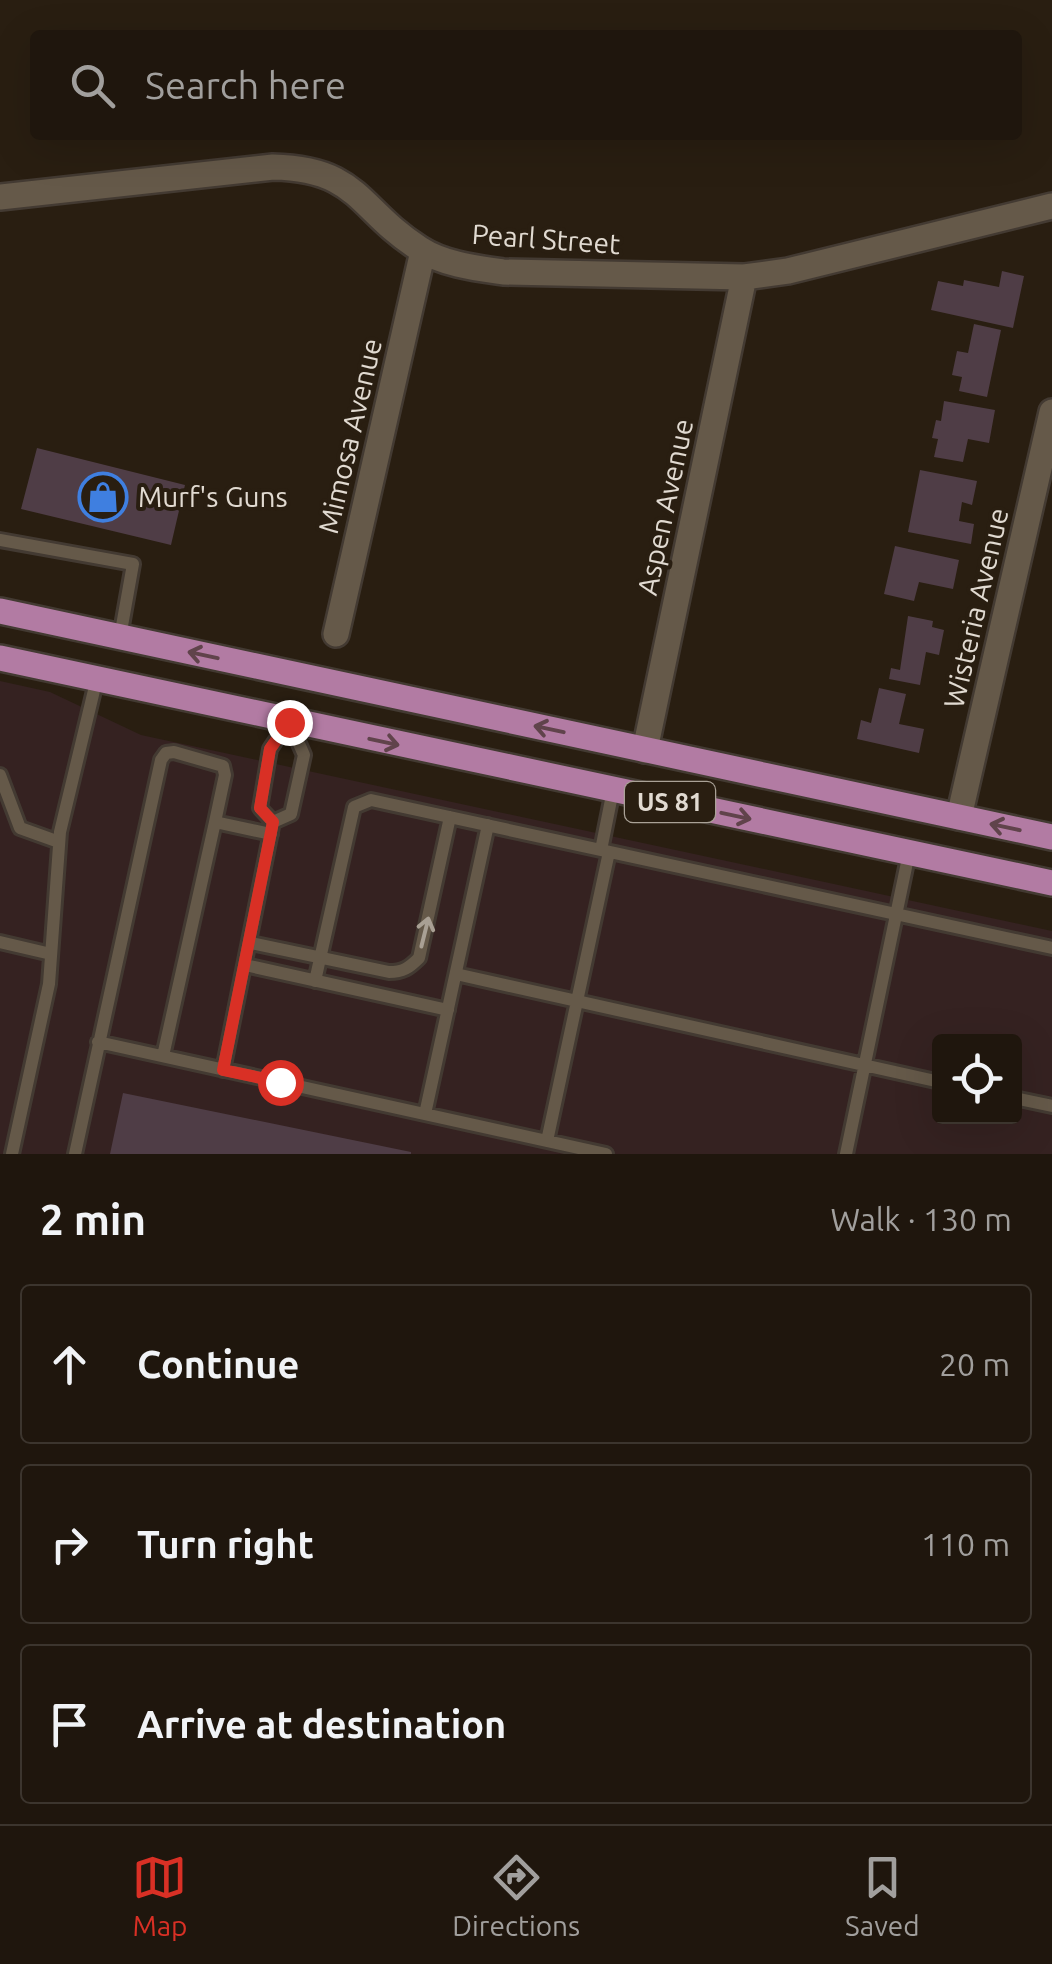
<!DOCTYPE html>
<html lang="en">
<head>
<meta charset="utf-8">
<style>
	body { margin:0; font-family:Ubuntu,sans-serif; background:#271f16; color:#f1f3f6 }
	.controls { position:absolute; right:30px; bottom:30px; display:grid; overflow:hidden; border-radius:10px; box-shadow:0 10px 40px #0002 }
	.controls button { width:90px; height:90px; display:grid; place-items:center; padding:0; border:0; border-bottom:2px solid #3c352e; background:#1f160d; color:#f1f3f6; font:50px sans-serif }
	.stop { position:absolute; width:30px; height:30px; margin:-22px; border:8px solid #d93025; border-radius:50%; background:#fff }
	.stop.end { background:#d93025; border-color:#fff; box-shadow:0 2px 10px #0008 }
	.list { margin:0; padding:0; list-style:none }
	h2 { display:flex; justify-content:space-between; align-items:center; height:130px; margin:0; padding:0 40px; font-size:42px }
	h2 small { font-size:32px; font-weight:400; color:#a19f9d }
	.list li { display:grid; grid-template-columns:65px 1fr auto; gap:30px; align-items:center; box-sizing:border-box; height:160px; margin:0 20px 20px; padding:0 20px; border:2px solid #3c352e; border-radius:10px }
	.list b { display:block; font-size:38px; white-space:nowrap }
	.list em { font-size:32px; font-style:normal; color:#a19f9d }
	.icon { flex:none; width:55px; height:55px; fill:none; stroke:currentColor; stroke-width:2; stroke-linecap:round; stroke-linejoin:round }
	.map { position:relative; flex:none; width:1052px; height:1154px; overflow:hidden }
	.search { position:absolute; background:#1f160d; box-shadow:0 10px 40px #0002; left:30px; right:30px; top:30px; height:110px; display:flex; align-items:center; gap:25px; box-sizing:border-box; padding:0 35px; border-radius:10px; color:#a19f9d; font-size:38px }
	.sheet { height:670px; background:#1f160d }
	nav { display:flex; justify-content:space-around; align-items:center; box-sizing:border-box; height:140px; border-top:2px solid #3c352e; background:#1f160d; font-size:28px; color:#a19f9d }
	nav a { display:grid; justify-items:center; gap:5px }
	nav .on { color:#d93025 }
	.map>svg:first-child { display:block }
	.commercial { fill:#352221; fill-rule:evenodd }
	.building { fill:#4f3d46 }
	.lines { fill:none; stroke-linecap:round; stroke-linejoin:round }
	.lane-casing { stroke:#433a32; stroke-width:18 }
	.street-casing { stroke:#433a32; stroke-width:30 }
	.primary-casing { stroke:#433a32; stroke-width:30 }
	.lane { stroke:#655949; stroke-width:12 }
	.street { stroke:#655949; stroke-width:25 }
	.primary { stroke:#b27ba3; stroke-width:25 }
	.oneway { stroke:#60434b }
	.oneway2 { stroke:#a9a094 }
	.route { stroke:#d93025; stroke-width:12 }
	.labels { text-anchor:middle; stroke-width:8; stroke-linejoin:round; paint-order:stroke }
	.shield { fill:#291e11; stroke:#aaa297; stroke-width:2.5 }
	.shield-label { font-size:25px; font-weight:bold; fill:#e1dad1 }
	.street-label { font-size:28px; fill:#e1dad1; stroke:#291e11 }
	.poi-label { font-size:28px; fill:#e1dad1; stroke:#291e11; text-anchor:start }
</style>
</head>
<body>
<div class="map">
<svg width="1052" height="1154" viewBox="0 0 1052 1154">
	<rect width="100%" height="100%" fill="#291e11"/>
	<path class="commercial" d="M 0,681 L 50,692 L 141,735 L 1052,931 L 1052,1154 L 0,1154 ZM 940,1042 L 1014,1042 L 1014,1116 L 940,1116 Z"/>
	<path class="building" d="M 1002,271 L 1024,276 L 1013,328 L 931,310 L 938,281 L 963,286 L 964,280 L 999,287 Z
		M 974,324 L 1001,330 L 987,397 L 959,391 L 962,377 L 952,375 L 957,351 L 968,353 Z
		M 944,401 L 995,410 L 989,443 L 968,439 L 963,462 L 934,457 L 938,439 L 932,438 L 936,420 L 941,421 Z
		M 37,448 L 185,485 L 171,545 L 21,509 Z
		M 920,470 L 977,481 L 972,505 L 962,502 L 959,521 L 974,524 L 971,544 L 908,532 Z
		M 895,546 L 959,560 L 953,589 L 919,582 L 914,601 L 884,594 Z
		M 908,616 L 933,621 L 932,627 L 944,630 L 939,655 L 926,652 L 920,685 L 889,679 L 891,668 L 900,670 Z
		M 879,688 L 906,694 L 899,724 L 924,729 L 919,753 L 857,739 L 861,720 L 871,723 Z
		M 123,1093 L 411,1152 L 411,1154 L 110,1154 Z"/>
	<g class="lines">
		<g class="lane-casing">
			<path id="lane" d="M 0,540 L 133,564 L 120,637
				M 0,775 L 20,828 L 59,842
				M 273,822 L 291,814 L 304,755 L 289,721
				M 273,822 L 260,808 L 270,749 L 289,721
				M 601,850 L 613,790
				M 0,942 L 51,954
				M 251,943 L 389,972 C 403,972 409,968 419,958 L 450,817
				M 245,965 L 448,1010
				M 456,974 L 940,1082
				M 315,981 L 354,807 L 371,800 L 1052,948
				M 98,1042 L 606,1154
				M 163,1056 L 215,822
				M 223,1070 L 273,822
				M 1014,1098 L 1052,1106
				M 425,1114 L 488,825
				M 547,1141 L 609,852
				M 12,1154 L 49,984 L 60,832 L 97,678
				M 75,1154 L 161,760 L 166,753 L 174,752 L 223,766 L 225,775 L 215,822 L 271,834
				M 846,1154 L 909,853"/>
		</g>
		<g class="street-casing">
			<path id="street" d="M 0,197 L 273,167 C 360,169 357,209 420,249 C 443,264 475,268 503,272 L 744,277 L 788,271 L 1052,206
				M 336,634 L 423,251
				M 645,750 L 744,277
				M 959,817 L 1052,412"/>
		</g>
		<g class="primary-casing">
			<path id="primary" d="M 0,611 L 1052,837
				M 0,658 L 1052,883"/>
		</g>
		<use href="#lane" class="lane"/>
		<use href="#street" class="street"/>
		<use href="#primary" class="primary"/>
	</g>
	<defs><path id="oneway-shaft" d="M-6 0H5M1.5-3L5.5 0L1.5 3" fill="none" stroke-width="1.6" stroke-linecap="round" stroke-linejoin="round" transform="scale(2.5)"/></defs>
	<g class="oneway">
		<use href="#oneway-shaft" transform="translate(203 655) rotate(-168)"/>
		<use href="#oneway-shaft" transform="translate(549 729) rotate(-168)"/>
		<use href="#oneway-shaft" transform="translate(384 742) rotate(12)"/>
		<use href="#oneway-shaft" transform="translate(736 816) rotate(12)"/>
		<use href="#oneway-shaft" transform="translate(1005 827) rotate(-168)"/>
	</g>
	<use class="oneway2" href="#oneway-shaft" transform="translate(425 932) rotate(-76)"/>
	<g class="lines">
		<path class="route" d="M 280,1082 L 223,1070 L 273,822 L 260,808 L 270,749 L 289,722"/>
	</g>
	<defs>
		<g id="shop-ring" transform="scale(2.5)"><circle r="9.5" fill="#291e11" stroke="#3f7fe0" stroke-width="1.5"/><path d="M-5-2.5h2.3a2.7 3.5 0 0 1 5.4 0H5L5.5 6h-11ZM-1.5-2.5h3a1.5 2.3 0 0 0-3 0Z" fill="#3f7fe0"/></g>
	</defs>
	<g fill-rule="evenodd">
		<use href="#shop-ring" x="103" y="497"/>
	</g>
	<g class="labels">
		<rect class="shield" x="625" y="782" width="90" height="40" rx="8"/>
		<g class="shield-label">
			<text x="670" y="811">US 81</text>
		</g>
		<g class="street-label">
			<text transform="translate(546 239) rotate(4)" y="10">Pearl Street</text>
			<text transform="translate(350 436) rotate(-77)" y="10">Mimosa Avenue</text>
			<text transform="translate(665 507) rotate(-78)" y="10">Aspen Avenue</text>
			<text transform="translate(976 608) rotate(-77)" y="10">Wisteria Avenue</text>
		</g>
		<g class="poi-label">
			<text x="138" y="507">Murf's Guns</text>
		</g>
	</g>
</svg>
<div class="controls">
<button><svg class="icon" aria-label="locate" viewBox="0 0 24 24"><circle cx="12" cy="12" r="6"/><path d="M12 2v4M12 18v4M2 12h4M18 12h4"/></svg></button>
</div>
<div class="stop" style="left:280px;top:1082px"></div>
<div class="stop end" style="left:289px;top:722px"></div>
<div class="search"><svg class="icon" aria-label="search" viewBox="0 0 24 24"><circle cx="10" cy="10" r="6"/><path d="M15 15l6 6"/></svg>Search here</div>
</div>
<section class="sheet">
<h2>2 min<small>Walk · 130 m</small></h2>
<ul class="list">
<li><svg class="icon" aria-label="ahead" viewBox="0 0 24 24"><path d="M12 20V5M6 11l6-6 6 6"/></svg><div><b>Continue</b></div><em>20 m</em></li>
<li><svg class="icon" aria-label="right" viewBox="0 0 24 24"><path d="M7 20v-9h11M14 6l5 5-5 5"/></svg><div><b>Turn right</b></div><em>110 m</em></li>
<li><svg class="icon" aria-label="arrive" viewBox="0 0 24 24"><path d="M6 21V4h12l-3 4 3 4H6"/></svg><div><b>Arrive at destination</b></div></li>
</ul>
</section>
<nav>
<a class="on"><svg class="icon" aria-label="map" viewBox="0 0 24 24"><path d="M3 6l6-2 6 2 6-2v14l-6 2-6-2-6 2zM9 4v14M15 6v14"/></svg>Map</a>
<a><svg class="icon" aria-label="directions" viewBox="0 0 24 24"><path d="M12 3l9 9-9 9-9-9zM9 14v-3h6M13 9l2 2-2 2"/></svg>Directions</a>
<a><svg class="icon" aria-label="saved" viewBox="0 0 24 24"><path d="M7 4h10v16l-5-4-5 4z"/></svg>Saved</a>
</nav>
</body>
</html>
